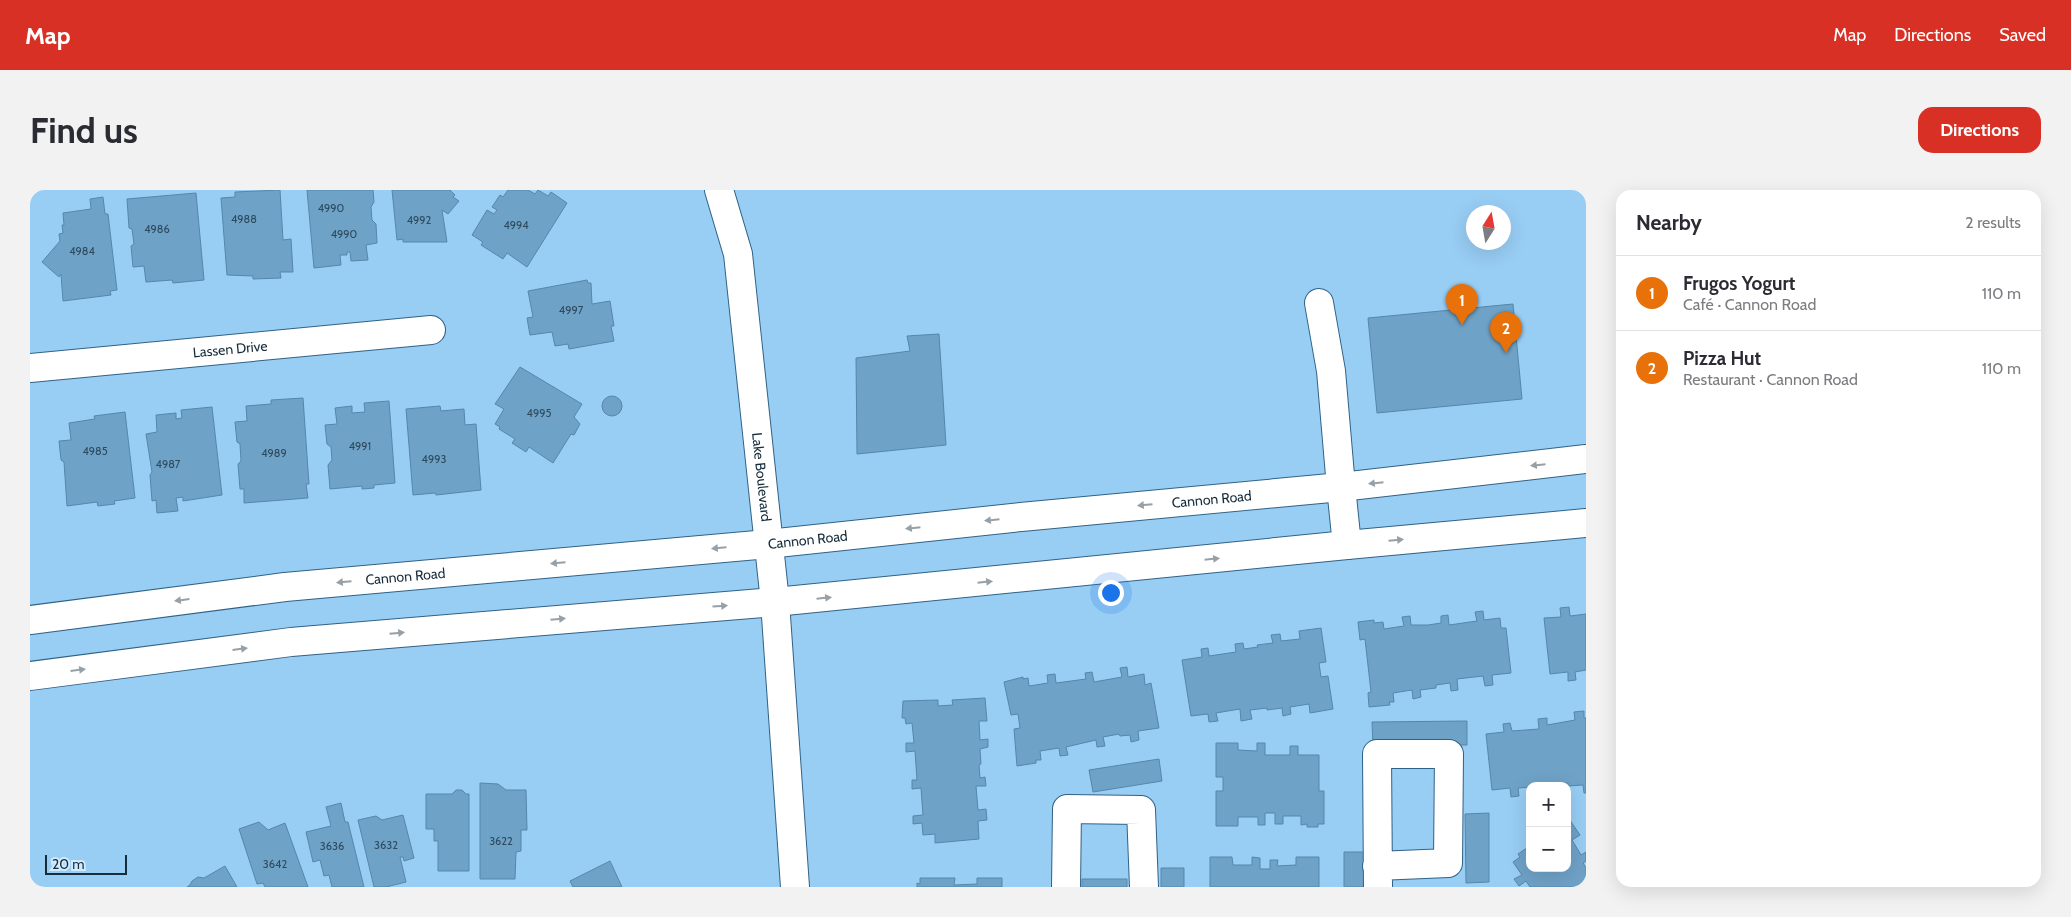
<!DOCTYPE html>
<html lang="en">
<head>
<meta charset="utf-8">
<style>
	body { margin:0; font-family:Cabin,sans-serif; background:#f2f2f3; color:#2b2b33 }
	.controls { position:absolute; right:15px; bottom:15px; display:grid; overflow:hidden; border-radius:10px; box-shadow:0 5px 20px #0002 }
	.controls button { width:45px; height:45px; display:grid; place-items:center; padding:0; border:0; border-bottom:1px solid #e1e1e2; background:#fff; color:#2b2b33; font:25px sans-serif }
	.compass { position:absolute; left:1436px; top:15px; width:45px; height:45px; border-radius:50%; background:#fff; box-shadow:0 5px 20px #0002; rotate:11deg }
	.scale { position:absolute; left:15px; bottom:12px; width:82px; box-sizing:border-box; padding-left:5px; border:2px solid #182d3c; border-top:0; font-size:14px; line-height:18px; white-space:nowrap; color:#182d3c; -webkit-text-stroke:4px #d0eafe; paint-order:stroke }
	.you { position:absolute; left:1080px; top:402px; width:18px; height:18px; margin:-12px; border:4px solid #fff; border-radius:50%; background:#1a73e8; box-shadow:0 0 0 8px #1a73e833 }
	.badge { display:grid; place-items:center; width:32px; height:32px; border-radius:50%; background:#d93025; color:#fff; font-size:16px; font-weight:700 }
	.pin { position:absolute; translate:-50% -41px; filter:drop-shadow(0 1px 2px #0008) }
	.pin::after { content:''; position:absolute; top:26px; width:18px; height:15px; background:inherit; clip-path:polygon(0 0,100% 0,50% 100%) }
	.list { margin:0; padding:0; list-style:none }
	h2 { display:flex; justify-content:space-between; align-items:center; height:65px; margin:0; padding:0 20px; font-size:21px }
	h2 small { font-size:16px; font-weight:400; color:#7c7c81 }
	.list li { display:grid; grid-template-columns:32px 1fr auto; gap:15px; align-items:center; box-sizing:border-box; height:75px; padding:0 20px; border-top:1px solid #e1e1e2 }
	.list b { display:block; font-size:19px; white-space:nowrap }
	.list p { margin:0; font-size:16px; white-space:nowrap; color:#7c7c81 }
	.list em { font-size:16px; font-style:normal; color:#7c7c81 }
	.map { position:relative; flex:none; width:1556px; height:697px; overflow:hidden; border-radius:15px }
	header { display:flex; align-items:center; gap:30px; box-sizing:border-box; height:70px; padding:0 25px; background:#d93025; color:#fff }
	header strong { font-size:24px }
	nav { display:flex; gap:28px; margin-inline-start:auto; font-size:18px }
	.intro { display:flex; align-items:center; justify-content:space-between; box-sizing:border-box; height:120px; padding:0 30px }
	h1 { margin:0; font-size:35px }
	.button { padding:12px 22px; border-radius:15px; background:#d93025; color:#fff; font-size:18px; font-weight:700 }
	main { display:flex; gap:30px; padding:0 30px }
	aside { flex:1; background:#fff; border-radius:15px; box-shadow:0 5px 20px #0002 }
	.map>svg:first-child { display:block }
	.building { fill:#6fa2c7; stroke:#5587ab }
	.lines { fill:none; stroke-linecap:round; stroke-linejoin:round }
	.minor-casing { stroke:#306285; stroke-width:30 }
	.major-casing { stroke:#306285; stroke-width:30 }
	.minor { stroke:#fff; stroke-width:28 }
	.major { stroke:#fff; stroke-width:28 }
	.oneway { fill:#97a0a7 }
	.labels { text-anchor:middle; stroke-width:4; stroke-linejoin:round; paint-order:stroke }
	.number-label { font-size:11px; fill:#2e4a5f }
	.street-label { font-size:14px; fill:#182d3c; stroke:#d0eafe }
</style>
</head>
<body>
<header>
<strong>Map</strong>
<nav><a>Map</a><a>Directions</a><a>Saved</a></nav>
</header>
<div class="intro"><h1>Find us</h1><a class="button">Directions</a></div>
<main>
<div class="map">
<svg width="1556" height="697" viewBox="0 0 1556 697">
	<rect width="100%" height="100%" fill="#98cdf4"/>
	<path class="building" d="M 250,0 L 253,50 L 261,49 L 263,82 L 250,82 L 251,88 L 223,89 L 223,86 L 197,85 L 191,8 L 205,7 L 205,2 Z
		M 277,0 L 343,0 L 344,12 L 341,17 L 342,30 L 346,34 L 347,53 L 336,55 L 338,70 L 321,71 L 320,62 L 317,62 L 317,65 L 310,65 L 311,75 L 284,78 Z
		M 362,0 L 420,0 L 425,5 L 423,7 L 429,11 L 418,24 L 412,20 L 417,52 L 373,52 L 373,49 L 367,50 Z
		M 478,0 L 498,0 L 505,4 L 508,0 L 518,6 L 521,2 L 537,13 L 497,77 L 477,63 L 473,69 L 451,55 L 453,52 L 442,45 L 457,20 L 464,24 L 467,20 L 462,17 L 470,5 L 473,7 Z
		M 166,3 L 174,90 L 143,93 L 142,90 L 116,92 L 114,76 L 103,77 L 101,56 L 104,54 L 102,39 L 99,38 L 97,9 Z
		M 73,7 L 75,24 L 78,24 L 87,100 L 80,101 L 81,105 L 33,111 L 31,84 L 29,87 L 12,72 L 30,51 L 29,44 L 33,43 L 32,35 L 34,35 L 33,23 L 61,19 L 60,9 Z
		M 557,90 L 558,93 L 561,93 L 562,114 L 580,111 L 584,136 L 581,136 L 584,151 L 539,159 L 538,154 L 525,156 L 522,142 L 500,145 L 497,128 L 503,127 L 498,101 Z
		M 1483,114 L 1492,209 L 1347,223 L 1338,128 Z
		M 909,144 L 916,255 L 827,264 L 826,168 L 880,161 L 877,146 Z
		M 490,177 L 552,214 L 544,227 L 550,234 L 544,245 L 541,244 L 523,273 L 499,257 L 496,262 L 482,253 L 485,249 L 469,239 L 470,237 L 465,234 L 474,219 L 465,214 Z
		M572 216a10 10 0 1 1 20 0a10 10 0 1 1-20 0Z
		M 273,208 L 279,294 L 276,294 L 278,308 L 214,313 L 214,299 L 210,299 L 208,274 L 211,271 L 210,254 L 207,252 L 205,232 L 217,231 L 216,216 L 241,214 L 241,210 Z
		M 359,211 L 365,293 L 344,295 L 344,298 L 332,299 L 332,296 L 300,299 L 298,275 L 302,270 L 301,257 L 297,254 L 295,235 L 307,234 L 305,218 L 322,216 L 322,223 L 335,222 L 334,213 Z
		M 410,216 L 411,221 L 434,219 L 435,235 L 446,234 L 451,300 L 406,305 L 405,303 L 383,305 L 376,219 Z
		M 182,217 L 192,305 L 153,311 L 153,307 L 146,308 L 148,321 L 127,323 L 126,310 L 122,311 L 120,285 L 122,282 L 116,244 L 127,242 L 126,225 L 146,223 L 146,229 L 152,228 L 151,220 Z
		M 95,222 L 105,308 L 84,311 L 85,314 L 68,316 L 67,312 L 37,316 L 34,272 L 31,270 L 29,251 L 41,250 L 39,233 L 65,229 L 64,226 Z
		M 1539,417 L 1540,426 L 1556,424 L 1556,480 L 1545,482 L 1546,490 L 1538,491 L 1538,482 L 1520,484 L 1514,428 L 1531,427 L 1530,418 Z
		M 1453,421 L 1454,430 L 1470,428 L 1471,438 L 1476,438 L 1481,483 L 1462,485 L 1463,495 L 1455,496 L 1453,486 L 1427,489 L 1428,500 L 1421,501 L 1420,493 L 1406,495 L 1406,498 L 1390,500 L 1391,507 L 1383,509 L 1382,500 L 1363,503 L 1364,512 L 1359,512 L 1360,515 L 1339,517 L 1338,503 L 1341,502 L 1335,449 L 1330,450 L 1328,432 L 1344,430 L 1344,433 L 1353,432 L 1354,439 L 1374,436 L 1372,427 L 1380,426 L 1381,435 L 1398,435 L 1411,433 L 1411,426 L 1418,425 L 1419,435 L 1447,431 L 1445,422 Z
		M 1291,438 L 1296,472 L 1289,473 L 1291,487 L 1298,486 L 1303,519 L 1280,523 L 1279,514 L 1260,517 L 1261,524 L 1253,526 L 1252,518 L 1237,520 L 1237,518 L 1220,520 L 1222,529 L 1211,531 L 1210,519 L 1186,523 L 1188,531 L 1179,532 L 1178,524 L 1161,526 L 1152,470 L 1172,467 L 1171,459 L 1178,458 L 1179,466 L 1206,462 L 1205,454 L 1213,453 L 1214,459 L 1228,457 L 1227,455 L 1243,453 L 1241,445 L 1250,444 L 1251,451 L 1270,449 L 1269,441 Z
		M 1097,477 L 1098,487 L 1114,484 L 1115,495 L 1121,493 L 1129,538 L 1108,541 L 1109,550 L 1101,552 L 1100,545 L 1090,546 L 1089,544 L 1073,547 L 1075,556 L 1067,557 L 1066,550 L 1036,557 L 1038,565 L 1030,566 L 1029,558 L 1010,561 L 1011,570 L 1006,570 L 1006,573 L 987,576 L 984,539 L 990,538 L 988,524 L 981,525 L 974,492 L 993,487 L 993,489 L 998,488 L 999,496 L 1018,493 L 1017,485 L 1025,484 L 1026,493 L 1056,489 L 1055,483 L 1062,482 L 1064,492 L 1092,487 L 1090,478 Z
		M 955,508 L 957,531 L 949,531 L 950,550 L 958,549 L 958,557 L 950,559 L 951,574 L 949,575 L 950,588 L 955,587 L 956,596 L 946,596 L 948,620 L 956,619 L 957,630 L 948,631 L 949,649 L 905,653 L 905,644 L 893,645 L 892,633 L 883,634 L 883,626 L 893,625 L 891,598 L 882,599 L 882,590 L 887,590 L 885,561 L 876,562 L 876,553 L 884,553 L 882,533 L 876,534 L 875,528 L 872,528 L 873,511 L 908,510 L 908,516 L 923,515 L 922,510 Z
		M 1554,521 L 1554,528 L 1556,528 L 1556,603 L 1554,603 L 1553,595 L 1538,596 L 1538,593 L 1522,594 L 1522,596 L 1488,598 L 1489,606 L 1481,607 L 1480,598 L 1462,600 L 1456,544 L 1474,542 L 1473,534 L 1480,533 L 1482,541 L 1509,539 L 1508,529 L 1517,528 L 1517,535 L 1545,530 L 1544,522 Z
		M 1437,531 L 1437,555 L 1343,556 L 1342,532 Z
		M 1186,553 L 1208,553 L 1208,560 L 1227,561 L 1227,553 L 1235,553 L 1235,565 L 1260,565 L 1260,556 L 1268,556 L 1268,565 L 1289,565 L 1289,601 L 1294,601 L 1294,634 L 1288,634 L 1288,637 L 1277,637 L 1277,634 L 1271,635 L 1271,626 L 1253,626 L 1253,634 L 1245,634 L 1245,623 L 1235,623 L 1235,635 L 1228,635 L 1228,627 L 1208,627 L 1208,636 L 1186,636 L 1186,601 L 1193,601 L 1193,587 L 1186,587 Z
		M 1129,569 L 1132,591 L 1063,602 L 1059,580 Z
		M 450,593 L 468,594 L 476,600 L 496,600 L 497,640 L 491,640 L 491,661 L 486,662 L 485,689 L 450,689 Z
		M 426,600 L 432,600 L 436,604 L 439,604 L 439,681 L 408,681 L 408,651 L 404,651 L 404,639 L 396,639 L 396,604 L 422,604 Z
		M 311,613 L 315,632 L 318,632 L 334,697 L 302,697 L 299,685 L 294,686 L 290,670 L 283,672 L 276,642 L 301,636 L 296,617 Z
		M 1459,623 L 1459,692 L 1436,693 L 1435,624 Z
		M 373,625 L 384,668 L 374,671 L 373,667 L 370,667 L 376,692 L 356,697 L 344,697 L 328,630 L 346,626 L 352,630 Z
		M 1537,626 L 1550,645 L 1542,650 L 1551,665 L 1556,662 L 1556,671 L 1553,673 L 1556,678 L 1556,697 L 1500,697 L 1496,691 L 1489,696 L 1484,689 L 1492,685 L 1483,672 L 1490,667 L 1488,664 L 1500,656 L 1500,678 L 1537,678 Z
		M 229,632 L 238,640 L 255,633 L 278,697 L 235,697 L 233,693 L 227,694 L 209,639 Z
		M 1314,662 L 1335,662 L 1336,697 L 1314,697 Z
		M 1180,667 L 1202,667 L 1203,675 L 1222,675 L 1222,667 L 1230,668 L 1230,679 L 1240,679 L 1240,670 L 1248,670 L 1247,676 L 1266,675 L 1266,667 L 1289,667 L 1289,697 L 1180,697 Z
		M 580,671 L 592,697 L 543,697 L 540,691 Z
		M 195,676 L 207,697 L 157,697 L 160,695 L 162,691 L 168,687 L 174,688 Z
		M 1131,678 L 1154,678 L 1154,697 L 1131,697 Z
		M 890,688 L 925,688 L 924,695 L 947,694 L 947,688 L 972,688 L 972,697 L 887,697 L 887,693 L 890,694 Z
		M 1052,689 L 1097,689 L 1097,697 L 1052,697 Z"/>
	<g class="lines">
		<g class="minor-casing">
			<g id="minor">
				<path d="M 1289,113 L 1301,181 L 1311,297"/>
				<path id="s1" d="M 0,178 L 401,140"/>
				<path d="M 745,412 L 765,697"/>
				<path d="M 1347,676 L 1418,673 L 1419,564 L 1347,564 L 1348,697"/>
				<path d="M 1036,697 L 1037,619 L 1111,620 L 1114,697"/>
			</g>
		</g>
		<g class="major-casing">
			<g id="major">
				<path id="s2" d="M 689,0 L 708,64 L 745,412"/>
				<path d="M 1311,297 L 1317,355"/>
				<path id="s3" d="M 0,430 L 255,397 L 738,354 L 991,327 L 1311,297 L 1556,269"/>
				<path d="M 0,486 L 261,452 L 745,412 L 1317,355 L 1556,333"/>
			</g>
		</g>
		<use href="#minor" class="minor"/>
		<use href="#major" class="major"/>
	</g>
	<defs><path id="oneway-solid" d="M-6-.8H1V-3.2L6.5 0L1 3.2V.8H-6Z" transform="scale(1.25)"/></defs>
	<g class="oneway">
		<use href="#oneway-solid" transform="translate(1508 275) rotate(174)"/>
		<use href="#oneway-solid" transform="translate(1346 293) rotate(174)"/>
		<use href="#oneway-solid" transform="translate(1115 315) rotate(175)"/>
		<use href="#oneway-solid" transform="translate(962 330) rotate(174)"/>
		<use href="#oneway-solid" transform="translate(883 338) rotate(174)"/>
		<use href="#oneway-solid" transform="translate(1366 350) rotate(-5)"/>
		<use href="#oneway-solid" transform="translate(689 358) rotate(175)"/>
		<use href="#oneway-solid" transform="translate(1182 369) rotate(-6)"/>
		<use href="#oneway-solid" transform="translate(528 373) rotate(175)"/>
		<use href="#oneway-solid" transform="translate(314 392) rotate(175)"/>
		<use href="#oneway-solid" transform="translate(955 392) rotate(-6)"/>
		<use href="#oneway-solid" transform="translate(794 408) rotate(-6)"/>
		<use href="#oneway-solid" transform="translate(152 410) rotate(173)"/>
		<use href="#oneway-solid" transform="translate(690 416) rotate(-4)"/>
		<use href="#oneway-solid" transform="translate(528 429) rotate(-5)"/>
		<use href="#oneway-solid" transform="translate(367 443) rotate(-5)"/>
		<use href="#oneway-solid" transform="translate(210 459) rotate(-7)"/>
		<use href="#oneway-solid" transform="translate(48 480) rotate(-7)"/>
	</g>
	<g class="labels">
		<g class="number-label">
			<text x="301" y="22">4990</text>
			<text x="214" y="33">4988</text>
			<text x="389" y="34">4992</text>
			<text x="486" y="39">4994</text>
			<text x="127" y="43">4986</text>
			<text x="314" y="48">4990</text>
			<text x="52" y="65">4984</text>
			<text x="541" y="124">4997</text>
			<text x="509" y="227">4995</text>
			<text x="330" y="260">4991</text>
			<text x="65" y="265">4985</text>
			<text x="244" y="267">4989</text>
			<text x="404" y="273">4993</text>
			<text x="138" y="278">4987</text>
			<text x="471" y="655">3622</text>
			<text x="356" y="659">3632</text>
			<text x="302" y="660">3636</text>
			<text x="245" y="678">3642</text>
		</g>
		<g class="street-label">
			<text dy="5" stroke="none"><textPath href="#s1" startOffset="201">Lassen Drive</textPath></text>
			<text dy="5" stroke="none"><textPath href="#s2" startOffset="291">Lake Boulevard</textPath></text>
			<text dy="5" stroke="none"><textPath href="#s3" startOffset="1188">Cannon Road</textPath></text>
			<text dy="5" stroke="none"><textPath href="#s3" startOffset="782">Cannon Road</textPath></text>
			<text dy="5" stroke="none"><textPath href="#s3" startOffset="378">Cannon Road</textPath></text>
		</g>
	</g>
</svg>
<div class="controls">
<button>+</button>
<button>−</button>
</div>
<svg class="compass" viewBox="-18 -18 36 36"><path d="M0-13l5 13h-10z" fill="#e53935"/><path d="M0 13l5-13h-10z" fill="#7c7c81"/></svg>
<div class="scale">20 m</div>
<div class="you"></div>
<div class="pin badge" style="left:1432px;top:135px;background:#e8710a">1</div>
<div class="pin badge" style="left:1476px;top:163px;background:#e8710a">2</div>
</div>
<aside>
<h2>Nearby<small>2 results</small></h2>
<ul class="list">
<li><span class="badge" style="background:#e8710a">1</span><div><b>Frugos Yogurt</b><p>Café · Cannon Road</p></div><em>110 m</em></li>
<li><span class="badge" style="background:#e8710a">2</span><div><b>Pizza Hut</b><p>Restaurant · Cannon Road</p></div><em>110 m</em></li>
</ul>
</aside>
</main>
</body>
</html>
